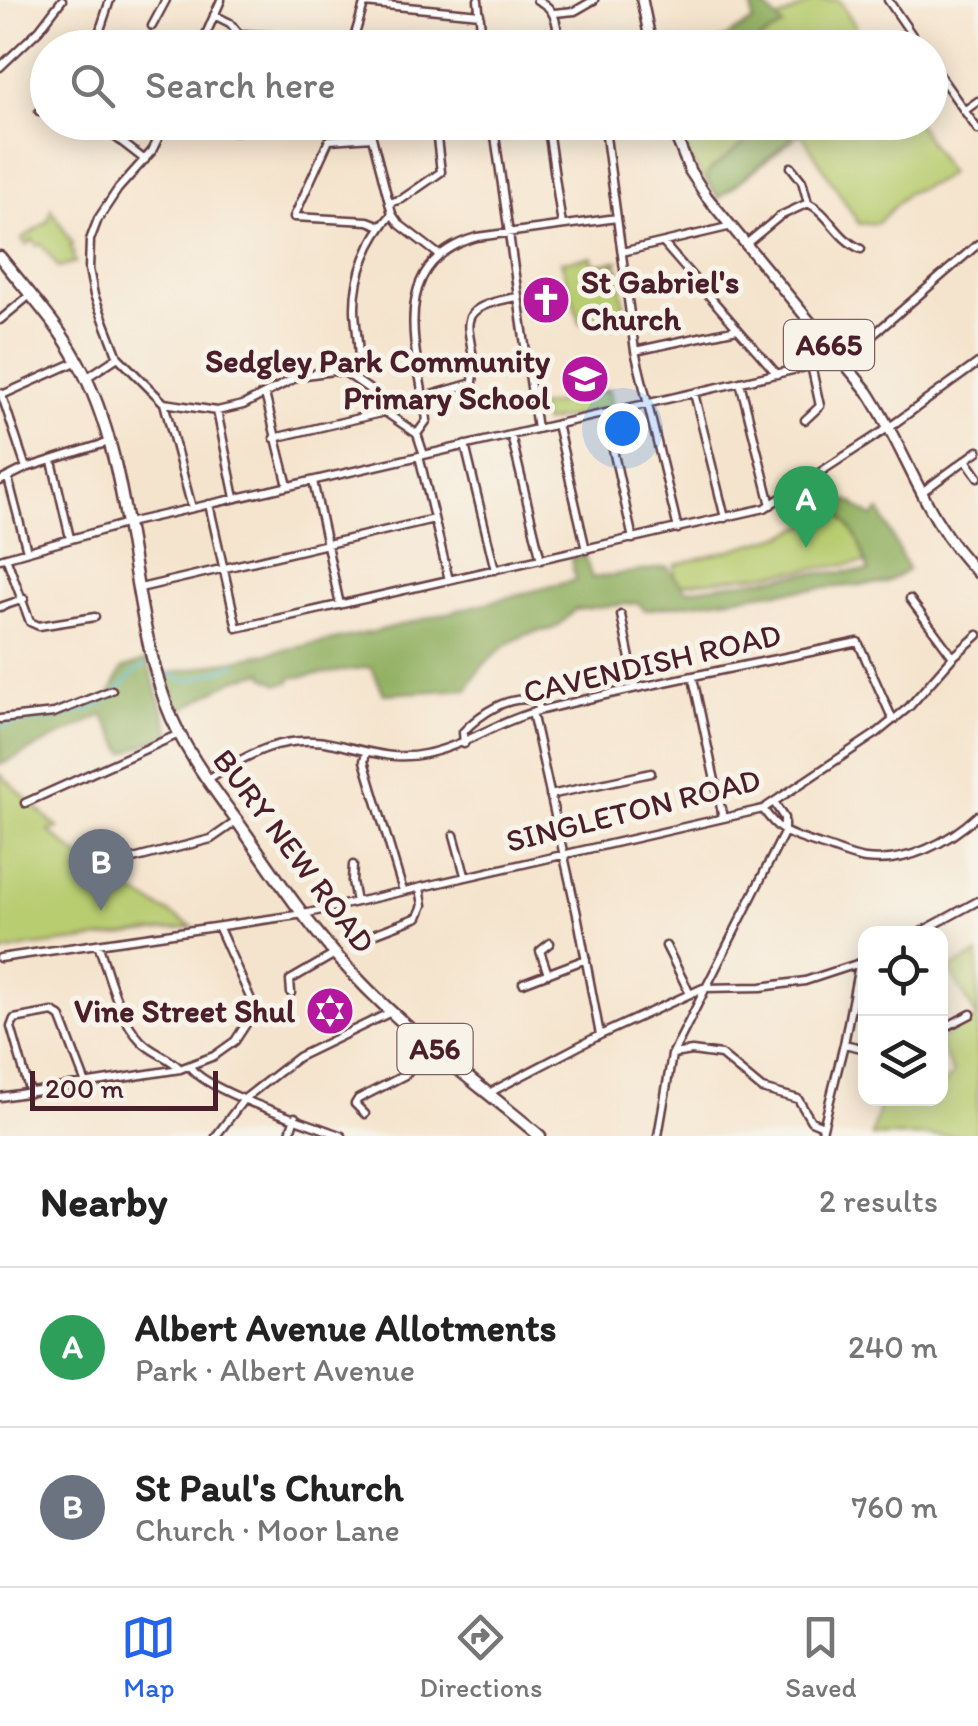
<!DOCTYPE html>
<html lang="en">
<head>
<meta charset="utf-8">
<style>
	body { margin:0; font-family:Itim,sans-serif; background:#f6f6f6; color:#222 }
	.controls { position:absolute; right:30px; bottom:30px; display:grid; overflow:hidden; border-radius:20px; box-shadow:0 5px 25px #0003 }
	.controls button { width:90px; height:90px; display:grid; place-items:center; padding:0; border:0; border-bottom:2px solid #e0e0e0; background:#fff; color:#222; font:50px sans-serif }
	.scale { position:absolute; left:30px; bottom:25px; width:188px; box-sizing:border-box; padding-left:10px; border:5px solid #4a1f2b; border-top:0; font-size:28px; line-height:35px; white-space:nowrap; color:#4a1f2b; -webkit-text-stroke:8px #f7f3e8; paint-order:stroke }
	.you { position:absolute; left:622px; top:428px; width:35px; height:35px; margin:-25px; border:8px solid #fff; border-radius:50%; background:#1a73e8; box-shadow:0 0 0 15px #1a73e833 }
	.badge { display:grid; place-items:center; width:65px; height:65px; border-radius:50%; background:#2563eb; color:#fff; font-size:32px; font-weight:700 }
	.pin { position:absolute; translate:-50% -82px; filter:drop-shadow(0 2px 5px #0008) }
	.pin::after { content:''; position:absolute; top:52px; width:35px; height:30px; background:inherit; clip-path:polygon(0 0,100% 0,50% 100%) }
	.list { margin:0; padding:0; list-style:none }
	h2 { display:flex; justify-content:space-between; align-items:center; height:130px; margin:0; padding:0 40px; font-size:42px }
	h2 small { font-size:32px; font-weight:400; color:#767676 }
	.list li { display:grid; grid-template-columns:65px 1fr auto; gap:30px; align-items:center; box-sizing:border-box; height:160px; padding:0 40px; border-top:2px solid #e0e0e0 }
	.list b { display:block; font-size:38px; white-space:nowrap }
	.list p { margin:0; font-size:32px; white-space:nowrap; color:#767676 }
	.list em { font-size:32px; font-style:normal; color:#767676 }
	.icon { flex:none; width:55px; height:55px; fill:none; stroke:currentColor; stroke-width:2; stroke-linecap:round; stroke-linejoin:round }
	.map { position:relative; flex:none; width:978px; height:1136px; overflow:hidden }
	.search { position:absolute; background:#fff; box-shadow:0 5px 25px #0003; left:30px; right:30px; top:30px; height:110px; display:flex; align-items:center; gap:25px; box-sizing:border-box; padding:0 35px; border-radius:55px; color:#767676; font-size:38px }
	.sheet { height:450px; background:#fff }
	nav { display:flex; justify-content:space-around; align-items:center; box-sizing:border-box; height:140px; border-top:2px solid #e0e0e0; background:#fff; font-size:28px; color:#767676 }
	nav a { display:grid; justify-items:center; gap:5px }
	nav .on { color:#2563eb }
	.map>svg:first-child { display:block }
	.green { fill:#b8cc70; stroke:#81764e; stroke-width:2.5 }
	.forest { fill:#92b062; stroke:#6e6846; stroke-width:2.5 }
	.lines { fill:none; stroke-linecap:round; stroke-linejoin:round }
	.stream { stroke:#58c0d5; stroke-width:2.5 }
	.minor-casing { stroke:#643d43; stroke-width:11 }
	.major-casing { stroke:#643d43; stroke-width:14 }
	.highway-casing { stroke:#643d43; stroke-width:15 }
	.minor { stroke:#fff; stroke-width:6 }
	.major { stroke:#fff; stroke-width:9 }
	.highway { stroke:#fff; stroke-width:10 }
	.labels { text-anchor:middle; stroke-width:10; stroke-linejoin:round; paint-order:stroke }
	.shield { fill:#f7f3e8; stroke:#7e5f64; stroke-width:2.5 }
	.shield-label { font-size:30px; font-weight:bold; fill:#4a1f2b }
	.poi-label { font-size:32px; font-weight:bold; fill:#4a1f2b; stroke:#f7f3e8; text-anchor:end }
	.street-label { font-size:32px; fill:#4a1f2b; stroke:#f7f3e8 }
</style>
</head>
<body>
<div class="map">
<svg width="978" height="1136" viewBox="0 0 978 1136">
	<rect width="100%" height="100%" fill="#f7f3e8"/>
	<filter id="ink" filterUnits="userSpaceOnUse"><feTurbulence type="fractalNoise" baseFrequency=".01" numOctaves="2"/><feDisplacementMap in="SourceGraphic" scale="20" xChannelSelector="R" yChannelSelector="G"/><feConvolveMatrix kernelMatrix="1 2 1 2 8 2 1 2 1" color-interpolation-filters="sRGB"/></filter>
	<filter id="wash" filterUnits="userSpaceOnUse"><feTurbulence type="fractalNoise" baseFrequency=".0048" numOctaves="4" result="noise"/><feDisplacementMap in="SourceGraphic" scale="40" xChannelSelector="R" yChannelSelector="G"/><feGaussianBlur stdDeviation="2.25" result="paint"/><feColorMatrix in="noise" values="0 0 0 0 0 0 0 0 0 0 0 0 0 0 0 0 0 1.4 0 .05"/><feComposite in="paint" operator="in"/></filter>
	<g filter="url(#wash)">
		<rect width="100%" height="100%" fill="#f5e4cd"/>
		<path class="green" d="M 815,0 L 839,0 L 869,47 L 725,48 Z
			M 676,123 L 917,123 L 949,173 L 939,181 L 907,193 L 878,223 L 859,224 L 801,133 L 718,199 L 690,158 Z
			M 51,209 L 73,244 L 70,246 L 74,253 L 72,255 L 76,262 L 59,268 L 41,244 L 37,246 L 33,240 L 26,245 L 22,239 L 48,221 Z
			M 592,257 L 593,264 L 618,261 L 612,270 L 614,274 L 619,267 L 626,319 L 580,323 L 561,261 Z
			M 608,390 L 612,407 L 544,423 L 539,407 Z
			M 854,502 L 881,561 L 674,585 L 675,565 L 785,535 Z
			M 0,774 L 58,828 L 49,831 L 95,870 L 193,927 L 28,947 L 0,953 Z
			M 978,954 L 978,1136 L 872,1136 L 881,1099 L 906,1105 L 918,1099 L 940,1098 L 941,1087 L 953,1074 L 941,1047 L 941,1038 L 977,1018 L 949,969 Z"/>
		<path class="forest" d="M 752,0 L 759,0 L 783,26 L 749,47 L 710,47 L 753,21 Z
			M 762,128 L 790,133 L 792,138 L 719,198 L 707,180 L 708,172 L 747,141 L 754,129 Z
			M 848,500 L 872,517 L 880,511 L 908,570 L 885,583 L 767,593 L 645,610 L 638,603 L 574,610 C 549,640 547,624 519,638 C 498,648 477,668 468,689 L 384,694 L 371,667 L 290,678 L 290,682 L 279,684 L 265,677 L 263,672 L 234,680 L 178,712 L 166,674 L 373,632 L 576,580 L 571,559 L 584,555 L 592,578 L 667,567 L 686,590 L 802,574 L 869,571 L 857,538 L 836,508 Z
			M 147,660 L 171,734 L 125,753 L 103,715 L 0,765 L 0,720 L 56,715 L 108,698 L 122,669 Z"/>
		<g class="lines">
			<path class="stream" d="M 167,673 L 189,681 L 237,664
				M 0,726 C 31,722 86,718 110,698 C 125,686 127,675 146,665"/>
		</g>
	</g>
	<g filter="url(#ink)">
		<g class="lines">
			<g class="minor-casing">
				<path id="minor" d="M 478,0 L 483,48
					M 537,0 C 558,9 557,27 560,48
					M 888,0 L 921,48
					M 364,3 L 480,14
					M 554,13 L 575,11 L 594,0
					M 214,15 L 230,23 L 239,34 L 289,36
					M 152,26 L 166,0
					M 94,48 L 110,0
					M 200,48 L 221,0
					M 351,48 L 365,1
					M 930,62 L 978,130
					M 0,67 L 39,30 L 62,0
					M 39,111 L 48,103
					M 964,111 L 978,101
					M 96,122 L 145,160
					M 181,122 C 203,132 229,133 253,129 L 257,122
					M 368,122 L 392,214 L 399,224 L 438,254
					M 493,122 L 537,429
					M 547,122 L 562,225
					M 604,122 L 635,351 L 678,529
					M 372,137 L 329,140 L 294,217 L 368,221 L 381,226
					M 389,203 L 402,199 L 441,172 L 435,122
					M 808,203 C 830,214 836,238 861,249
					M 664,244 L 777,374
					M 746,244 L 780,216 L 808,203 L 802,181 L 791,167
					M 622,252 L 732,226
					M 0,320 L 30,295
					M 635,351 L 737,329
					M 118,357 L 164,403 L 217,411 L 243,405 L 299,376 L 333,371 L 346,373 L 373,392 L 385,412 L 417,434 L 424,455
					M 118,357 L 94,295 L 89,269 L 90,240 L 98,219 L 118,189 L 152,151 L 166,122
					M 843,361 L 978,244
					M 86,378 L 118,357
					M 355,378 C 363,353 355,333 355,308 C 355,274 369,239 392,214
					M 740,382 L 771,505
					M 1,393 L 26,468
					M 694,393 L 725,518
					M 265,394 L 288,486
					M 2,395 L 78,361
					M 424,397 L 473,383 C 479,329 440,310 517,297
					M 164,403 L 192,508
					M 217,411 L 235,498
					M 605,414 L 633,539
					M 805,420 L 820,406 L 811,365
					M 557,424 L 586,550
					M 417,434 L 427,420 C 417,350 385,263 477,237 L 617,218
					M 511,435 L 541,560
					M 274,438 L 385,412
					M 465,445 L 495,570
					M 419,456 L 449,580
					M 966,460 L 978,477
					M 52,461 L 70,538
					M 8,478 L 27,551
					M 0,481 L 26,468 L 109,442
					M 313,481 L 340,605
					M 922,492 L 978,451
					M 209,504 L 237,628 L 765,508 L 891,426 L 978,363
					M 6,557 L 30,622 L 39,626 L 95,617
					M 0,559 L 128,523 L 841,359
					M 140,588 L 434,519
					M 910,599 L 953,657
					M 0,607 L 24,599
					M 621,615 L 636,688
					M 693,678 L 723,818
					M 532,712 L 578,919 L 600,1035
					M 0,719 L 54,713 L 112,690
					M 464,744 L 463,732 C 480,714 510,693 536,701 L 540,710
					M 366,753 L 364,761 L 403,891
					M 208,779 C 248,754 286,732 335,744 C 366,751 393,761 425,754 C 465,746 498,721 538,711 C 644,684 751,665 858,642 L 893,720
					M 550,795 L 651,773
					M 25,803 L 179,734
					M 763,809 C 781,835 791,835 820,845 C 835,849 850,857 865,859 C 907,864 948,843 978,815
					M 454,835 L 465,875
					M 353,865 L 352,881 L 356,902
					M 98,868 L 211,839 L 237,821
					M 917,934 L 978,901
					M 371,935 L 418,917 L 423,905 L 420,888
					M 98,944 C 109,975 118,1017 141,1041 C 152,1053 170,1057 180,1069
					M 666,946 L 690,994
					M 0,958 L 304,914 L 763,809 L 877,733 L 909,707 L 953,657 L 978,635
					M 548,974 L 540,951 L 550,943
					M 523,983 L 586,959
					M 291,993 L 290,980 L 335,954
					M 940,1030 L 971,1014
					M 844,1044 L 866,1049
					M 673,1054 L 692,1051 L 721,1055 L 762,1089 L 798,1099 L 811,1121 L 823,1126
					M 190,1067 C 209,1093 309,1123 342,1136
					M 30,1093 L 11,1027 L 14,1019 L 53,1012 L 60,1016 L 86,1084
					M 489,1093 L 600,1035 L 703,988 L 761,987 L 805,981 L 866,961
					M 0,1097 L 180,1069 L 214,1056 L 235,1041 L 248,1021 L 252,1002 L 219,928
					M 365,1114 L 355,1104 L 358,1099 L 405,1075 L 432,1048
					M 216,1136 L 244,1099 L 298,1057 L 391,1012
					M 289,1136 L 295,1117
					M 658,1136 L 672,1055 L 784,833 L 784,818 L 775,804
					M 821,1136 L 844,1044 L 859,965"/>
			</g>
			<g class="major-casing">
				<path id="major" d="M 642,0 L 652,48
					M 670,122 L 690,171 L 707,197 L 868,392 C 908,453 925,521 978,573"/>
			</g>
			<g class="highway-casing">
				<path id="highway" d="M 0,257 C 26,290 57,323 77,360 C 135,466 126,593 166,704 C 182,747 210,784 237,821 C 269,866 299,913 336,955 C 395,1024 471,1078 540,1136"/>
			</g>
			<use href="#minor" class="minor"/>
			<use href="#major" class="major"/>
			<use href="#highway" class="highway"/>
		</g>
	</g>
	<defs>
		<g id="church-disc" transform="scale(2.5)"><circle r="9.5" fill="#b5179e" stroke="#f7f3e8"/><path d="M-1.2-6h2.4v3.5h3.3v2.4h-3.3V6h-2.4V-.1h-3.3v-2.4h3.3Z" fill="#fff"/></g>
		<g id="school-disc" transform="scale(2.5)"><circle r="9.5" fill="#b5179e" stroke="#f7f3e8"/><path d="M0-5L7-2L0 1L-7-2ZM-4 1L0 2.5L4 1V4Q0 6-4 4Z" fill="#fff"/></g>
		<g id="synagogue-disc" transform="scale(2.5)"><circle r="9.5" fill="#b5179e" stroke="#f7f3e8"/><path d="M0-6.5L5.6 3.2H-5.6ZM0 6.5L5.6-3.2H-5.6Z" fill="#fff"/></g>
	</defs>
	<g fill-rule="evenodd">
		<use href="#church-disc" x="546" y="300"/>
		<use href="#school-disc" x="585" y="379"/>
		<use href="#synagogue-disc" x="330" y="1011"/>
	</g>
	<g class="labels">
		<g class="shield">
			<rect x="784" y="320" width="90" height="50" rx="8"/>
			<rect x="397.5" y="1024" width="75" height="50" rx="8"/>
		</g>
		<g class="shield-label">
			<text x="829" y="355">A665</text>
			<text x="435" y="1059">A56</text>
		</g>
		<g class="poi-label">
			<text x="581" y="293" text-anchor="start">St Gabriel's<tspan x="581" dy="37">Church</tspan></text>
			<text x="550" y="372">Sedgley Park Community<tspan x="550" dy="37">Primary School</tspan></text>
			<text x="295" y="1022">Vine Street Shul</text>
		</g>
		<g class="street-label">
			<text transform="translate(652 663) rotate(-13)" y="11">CAVENDISH ROAD</text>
			<text transform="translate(633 810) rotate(-14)" y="11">SINGLETON ROAD</text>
			<text transform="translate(294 851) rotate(53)" y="11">BURY NEW ROAD</text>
		</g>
	</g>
</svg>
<div class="controls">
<button><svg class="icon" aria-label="locate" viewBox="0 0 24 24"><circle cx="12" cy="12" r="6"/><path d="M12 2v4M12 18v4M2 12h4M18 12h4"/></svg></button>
<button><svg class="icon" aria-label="layers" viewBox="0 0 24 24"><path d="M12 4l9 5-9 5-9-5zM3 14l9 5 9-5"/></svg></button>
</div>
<div class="scale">200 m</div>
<div class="you"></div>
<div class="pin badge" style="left:806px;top:548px;background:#2e9e5b">A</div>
<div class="pin badge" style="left:101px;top:911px;background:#6b7280">B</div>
<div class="search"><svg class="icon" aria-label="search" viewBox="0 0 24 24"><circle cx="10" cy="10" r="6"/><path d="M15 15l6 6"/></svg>Search here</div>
</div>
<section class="sheet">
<h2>Nearby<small>2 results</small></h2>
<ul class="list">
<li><span class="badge" style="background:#2e9e5b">A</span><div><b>Albert Avenue Allotments</b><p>Park · Albert Avenue</p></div><em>240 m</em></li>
<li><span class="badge" style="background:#6b7280">B</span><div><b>St Paul's Church</b><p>Church · Moor Lane</p></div><em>760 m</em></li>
</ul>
</section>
<nav>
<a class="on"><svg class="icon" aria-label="map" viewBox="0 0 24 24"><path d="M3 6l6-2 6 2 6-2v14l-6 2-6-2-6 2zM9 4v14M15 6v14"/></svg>Map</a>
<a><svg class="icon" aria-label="directions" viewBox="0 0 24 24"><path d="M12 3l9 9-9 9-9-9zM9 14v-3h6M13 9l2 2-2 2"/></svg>Directions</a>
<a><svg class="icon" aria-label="saved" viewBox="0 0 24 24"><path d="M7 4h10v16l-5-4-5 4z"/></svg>Saved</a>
</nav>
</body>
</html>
